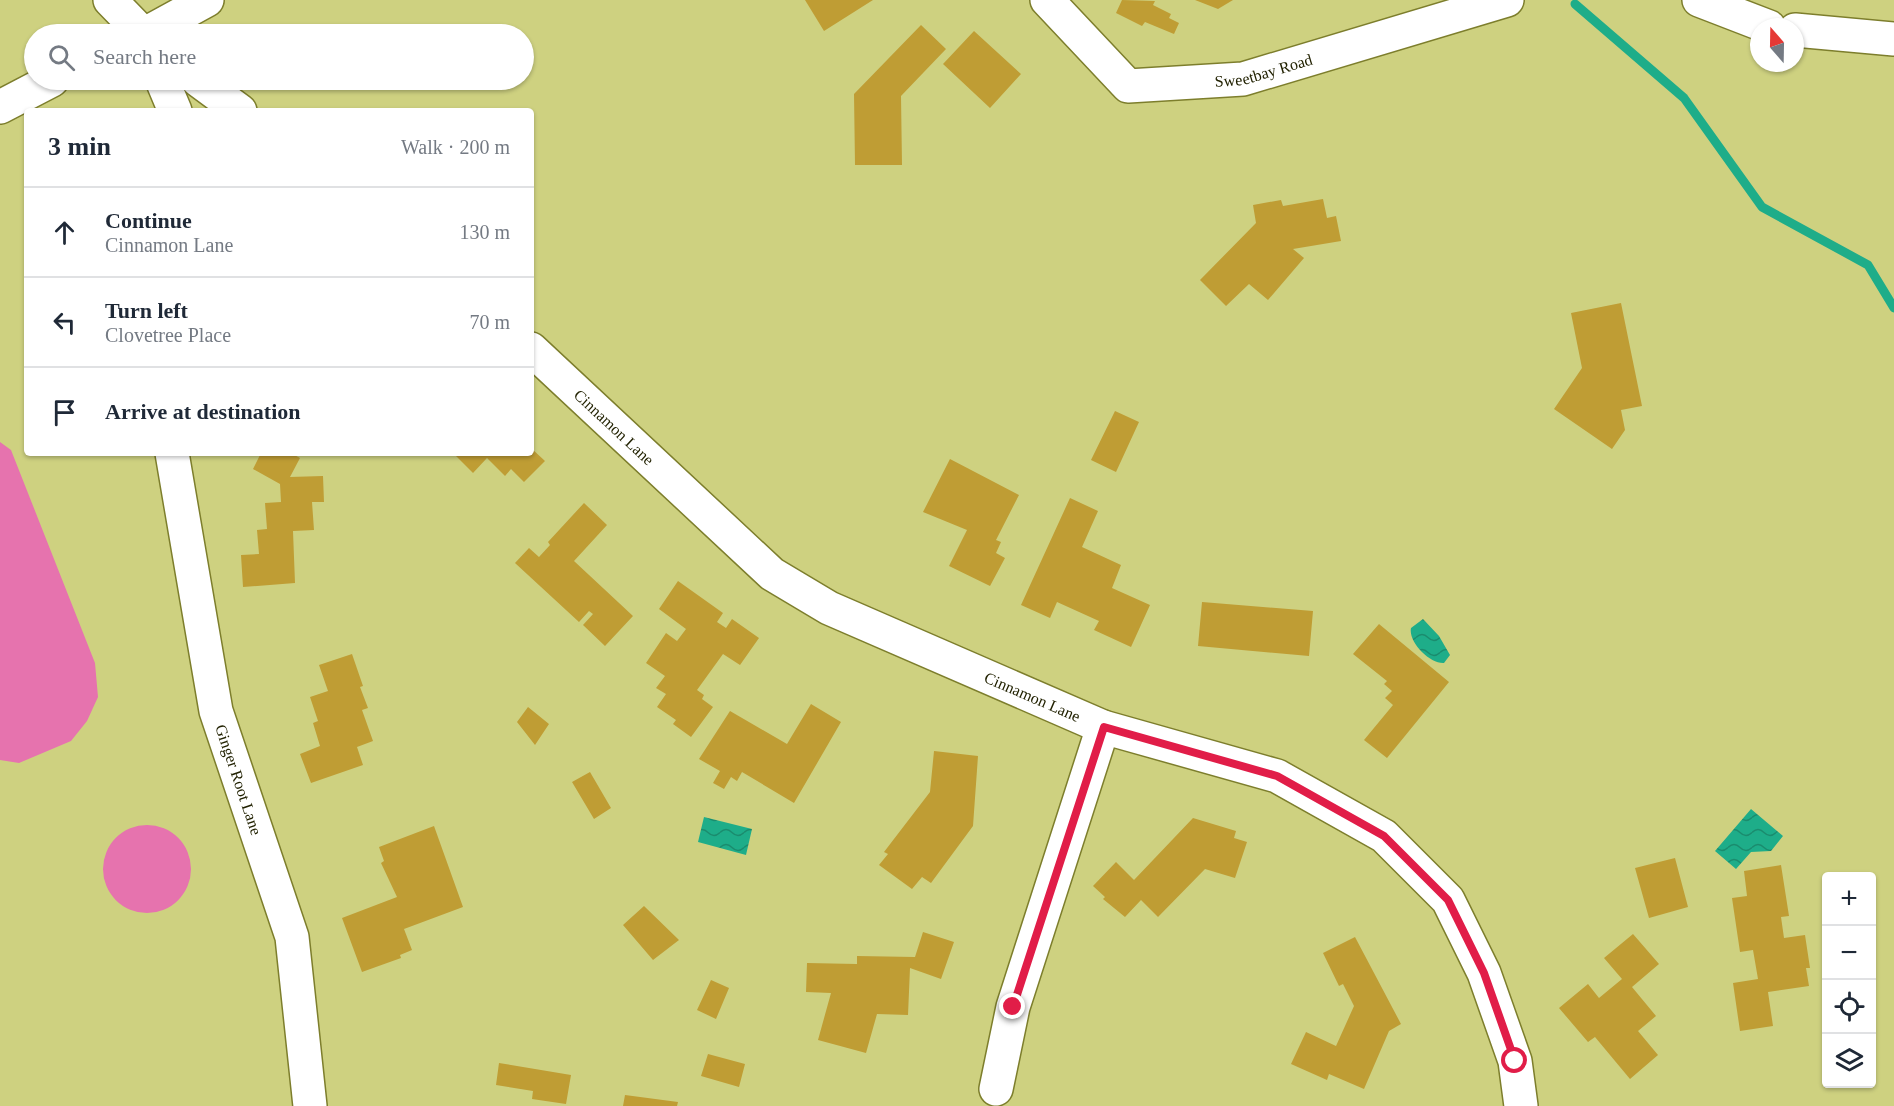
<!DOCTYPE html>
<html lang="en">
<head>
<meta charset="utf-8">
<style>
	body { margin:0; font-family:Georgia,serif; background:#f6f6f7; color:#1f2937 }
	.controls { position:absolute; right:18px; bottom:18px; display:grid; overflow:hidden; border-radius:6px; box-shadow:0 2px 4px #0004 }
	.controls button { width:54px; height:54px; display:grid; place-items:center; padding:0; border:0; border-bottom:2px solid #e0e1e3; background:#fff; color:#1f2937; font:30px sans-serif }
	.compass { position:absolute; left:1750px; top:18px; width:54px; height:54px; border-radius:50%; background:#fff; box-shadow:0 2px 4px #0004; rotate:340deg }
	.stop { position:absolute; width:18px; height:18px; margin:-14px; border:4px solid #e11d48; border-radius:50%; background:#fff }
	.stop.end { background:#e11d48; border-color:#fff; box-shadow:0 2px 6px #0008 }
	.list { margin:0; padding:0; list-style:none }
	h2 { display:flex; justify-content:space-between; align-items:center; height:78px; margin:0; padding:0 24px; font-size:26px }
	h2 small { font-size:20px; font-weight:400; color:#747a83 }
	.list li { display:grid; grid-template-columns:39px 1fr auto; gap:18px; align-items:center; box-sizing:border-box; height:90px; padding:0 24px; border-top:2px solid #e0e1e3 }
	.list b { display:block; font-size:22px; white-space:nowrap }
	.list p { margin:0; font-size:20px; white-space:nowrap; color:#747a83 }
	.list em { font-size:20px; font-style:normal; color:#747a83 }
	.icon { flex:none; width:33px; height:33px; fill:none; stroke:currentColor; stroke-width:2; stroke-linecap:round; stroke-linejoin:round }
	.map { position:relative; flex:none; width:1894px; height:1106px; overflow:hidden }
	.search { position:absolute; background:#fff; box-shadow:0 2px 4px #0004; left:24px; top:24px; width:510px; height:66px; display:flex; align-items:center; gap:15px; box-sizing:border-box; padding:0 21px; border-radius:33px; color:#747a83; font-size:22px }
	.panel { position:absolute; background:#fff; box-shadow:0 2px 4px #0004; left:24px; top:108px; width:510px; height:348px; border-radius:6px }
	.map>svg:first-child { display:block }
	.grass { fill:#e673ae }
	.water { fill:url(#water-waves) }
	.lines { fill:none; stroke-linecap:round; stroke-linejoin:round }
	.stream { stroke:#1ead89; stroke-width:9 }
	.building { fill:#bf9d34 }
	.street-casing { stroke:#7d7e2c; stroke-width:36 }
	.street { stroke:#fff; stroke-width:33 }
	.route { stroke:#e11d48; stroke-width:8 }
	.labels { text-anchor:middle; stroke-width:5; stroke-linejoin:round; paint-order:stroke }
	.street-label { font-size:16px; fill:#212100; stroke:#dbde8c }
</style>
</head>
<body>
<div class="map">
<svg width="1894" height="1106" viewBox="0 0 1894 1106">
	<defs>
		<pattern id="water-waves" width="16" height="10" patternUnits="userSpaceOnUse" patternTransform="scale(1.5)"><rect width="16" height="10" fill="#1ead89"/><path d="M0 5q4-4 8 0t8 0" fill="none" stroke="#1a8c6e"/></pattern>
	</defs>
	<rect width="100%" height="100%" fill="#ced180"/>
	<path class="grass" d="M 0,442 L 11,450 L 95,663 L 98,697 L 87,721 L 71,741 L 19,763 L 0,760 Z
		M103 869a44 44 0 1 1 88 0a44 44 0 1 1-88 0Z"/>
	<path class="water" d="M 1423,619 L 1439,636 L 1450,655 L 1444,663 C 1430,664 1408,642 1411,628 Z
		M 1751,809 L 1783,836 L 1771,851 L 1751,852 L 1736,869 L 1715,851 Z
		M 704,817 L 752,829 L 746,855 L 698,842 Z"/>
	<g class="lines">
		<path class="stream" d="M 1575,4 L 1684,98 L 1762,207 L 1868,265 L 1894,308"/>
	</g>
	<path class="building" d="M 805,0 L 873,0 L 824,31 Z
		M 1122,0 L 1155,1 L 1153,5 L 1171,14 L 1169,18 L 1179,23 L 1174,34 L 1145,22 L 1142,26 L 1116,13 Z
		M 1195,0 L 1233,0 L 1218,9 Z
		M 921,25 L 946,49 L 901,96 L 902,165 L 855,165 L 854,94 Z
		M 974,31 L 1021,74 L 990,108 L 943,64 Z
		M 1323,199 L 1327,218 L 1336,216 L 1341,241 L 1293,249 L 1304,258 L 1268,300 L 1249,284 L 1226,306 L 1200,280 L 1256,223 L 1253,205 L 1281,200 L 1283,206 Z
		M 1621,303 L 1642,406 L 1621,410 L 1625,430 L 1612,449 L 1554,409 L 1582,368 L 1571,313 Z
		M 1115,411 L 1139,422 L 1116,472 L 1091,460 Z
		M 531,448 L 545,461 L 524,482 L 511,469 L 505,476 L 487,458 L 473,473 L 453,453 L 531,453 Z
		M 261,453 L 291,453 L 300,458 L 290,477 L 323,476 L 324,502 L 312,502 L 314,530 L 293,531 L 295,583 L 243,587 L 241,555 L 259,554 L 257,530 L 267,529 L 265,503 L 281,502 L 280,484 L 253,469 Z
		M 950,459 L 1019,495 L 996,540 L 1001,542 L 996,553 L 1005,558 L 990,586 L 949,566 L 967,530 L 923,512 Z
		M 1070,498 L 1098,511 L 1082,547 L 1121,565 L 1112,588 L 1150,605 L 1131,647 L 1094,630 L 1099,621 L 1057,602 L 1050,618 L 1021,605 Z
		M 584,503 L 607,525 L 574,561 L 633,616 L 605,646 L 583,625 L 593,614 L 589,611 L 579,622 L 515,563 L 529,548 L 539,557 L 550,545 L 548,542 Z
		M 678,581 L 723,613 L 717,622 L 726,628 L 732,619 L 759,638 L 740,665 L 723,654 L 697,690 L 704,695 L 702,699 L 713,707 L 691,737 L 673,724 L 676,720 L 657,707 L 666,694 L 656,688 L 665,676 L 646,663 L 666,633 L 677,641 L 686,629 L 659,609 Z
		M 1202,602 L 1313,611 L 1309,656 L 1198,646 Z
		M 1379,624 L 1449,682 L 1387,758 L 1364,740 L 1393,705 L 1385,698 L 1392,691 L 1384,684 L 1387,681 L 1353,654 Z
		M 352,654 L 363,686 L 360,687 L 368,708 L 362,710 L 373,741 L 357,747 L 363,765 L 311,783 L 300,754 L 320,746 L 313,723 L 318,721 L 310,697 L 328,691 L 319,665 Z
		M 811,704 L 841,722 L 794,803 L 742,772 L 737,781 L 731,777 L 724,789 L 713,783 L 720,771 L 699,759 L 730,711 L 787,744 Z
		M 528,707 L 549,724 L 535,745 L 517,722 Z
		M 934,751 L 978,756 L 973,826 L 931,883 L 922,877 L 912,889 L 879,865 L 888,854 L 884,852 L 930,792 Z
		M 590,772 L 611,808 L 594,819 L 572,782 Z
		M 1193,818 L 1236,831 L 1234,838 L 1247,842 L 1235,878 L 1205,869 L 1158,917 L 1141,900 L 1125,917 L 1103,899 L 1105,897 L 1093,886 L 1116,862 L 1134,880 Z
		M 434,826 L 463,907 L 404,929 L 412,950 L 400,955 L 401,958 L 362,972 L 342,918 L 397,897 L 381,863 L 384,861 L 379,847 Z
		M 1675,858 L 1688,907 L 1649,918 L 1635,868 Z
		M 1781,865 L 1789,916 L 1781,917 L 1784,938 L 1805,935 L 1810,968 L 1806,968 L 1809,986 L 1768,992 L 1773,1026 L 1740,1031 L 1733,983 L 1758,979 L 1753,950 L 1740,952 L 1732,898 L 1747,896 L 1744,871 Z
		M 644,906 L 679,940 L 653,960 L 623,925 Z
		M 923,932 L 954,942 L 941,979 L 910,968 L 908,1015 L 877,1014 L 866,1053 L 818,1040 L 831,993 L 806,992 L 807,963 L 857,964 L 857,956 L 915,957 Z
		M 1633,934 L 1659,964 L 1632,987 L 1656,1016 L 1638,1031 L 1658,1055 L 1630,1079 L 1595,1037 L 1588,1042 L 1559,1008 L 1588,984 L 1599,998 L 1622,979 L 1604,958 Z
		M 1355,937 L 1401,1024 L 1389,1031 L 1364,1089 L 1329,1074 L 1327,1080 L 1291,1064 L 1306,1032 L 1336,1046 L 1354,1006 L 1343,984 L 1339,986 L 1323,953 Z
		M 711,980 L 729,988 L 716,1019 L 697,1010 Z
		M 708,1054 L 745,1064 L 739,1087 L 701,1076 Z
		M 499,1063 L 571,1075 L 566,1104 L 532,1099 L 533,1091 L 496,1085 Z
		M 625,1095 L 678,1102 L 677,1106 L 623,1106 Z"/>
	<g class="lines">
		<g class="street-casing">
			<g id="street">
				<path d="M 110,0 L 143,34"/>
				<path id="s1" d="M 1047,0 L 1128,86 L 1243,79 L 1507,0"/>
				<path d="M 1699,0 L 1769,27"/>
				<path d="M 1795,30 L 1894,39"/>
				<path d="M 145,34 L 207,0"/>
				<path d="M 162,80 L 175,111"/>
				<path d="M 198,80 L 240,111"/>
				<path d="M 0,107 L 52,80"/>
				<path id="s2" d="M 531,349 L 772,574 L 829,608 L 1103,727 L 1277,776 L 1384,836 L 1448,900 L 1484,973 L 1515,1061 L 1521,1106"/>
				<path id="s3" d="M 172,453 L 216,711 L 292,937 L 310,1106"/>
				<path d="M 996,1089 L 1013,1007 L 1103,727"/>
			</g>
		</g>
		<use href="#street" class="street"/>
	</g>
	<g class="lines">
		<path class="route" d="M 1013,1007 L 1104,727 L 1277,776 L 1384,836 L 1448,900 L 1484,973 L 1515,1061"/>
	</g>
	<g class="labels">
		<g class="street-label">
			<text dy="6" stroke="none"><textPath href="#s1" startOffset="255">Sweetbay Road</textPath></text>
			<text dy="6" stroke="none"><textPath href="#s2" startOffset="114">Cinnamon Lane</textPath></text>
			<text dy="6" stroke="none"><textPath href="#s2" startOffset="618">Cinnamon Lane</textPath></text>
			<text dy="6" stroke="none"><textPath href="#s3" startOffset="334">Ginger Root Lane</textPath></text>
		</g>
	</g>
</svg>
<div class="controls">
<button>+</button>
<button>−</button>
<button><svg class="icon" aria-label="locate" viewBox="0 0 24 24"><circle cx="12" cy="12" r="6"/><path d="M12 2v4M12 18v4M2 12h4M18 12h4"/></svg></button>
<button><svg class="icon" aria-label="layers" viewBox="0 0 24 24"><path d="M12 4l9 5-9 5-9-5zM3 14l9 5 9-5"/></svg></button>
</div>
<svg class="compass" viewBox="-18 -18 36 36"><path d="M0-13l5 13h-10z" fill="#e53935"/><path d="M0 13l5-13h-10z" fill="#747a83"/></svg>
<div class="stop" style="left:1515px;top:1061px"></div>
<div class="stop end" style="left:1013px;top:1007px"></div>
<div class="search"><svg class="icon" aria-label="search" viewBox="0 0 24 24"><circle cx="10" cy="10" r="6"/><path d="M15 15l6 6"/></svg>Search here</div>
<section class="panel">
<h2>3 min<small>Walk · 200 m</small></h2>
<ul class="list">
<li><svg class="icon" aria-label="ahead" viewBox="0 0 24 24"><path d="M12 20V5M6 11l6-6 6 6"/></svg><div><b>Continue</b><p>Cinnamon Lane</p></div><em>130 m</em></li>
<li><svg class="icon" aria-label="left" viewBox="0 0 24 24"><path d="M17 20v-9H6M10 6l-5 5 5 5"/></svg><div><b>Turn left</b><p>Clovetree Place</p></div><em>70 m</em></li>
<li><svg class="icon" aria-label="arrive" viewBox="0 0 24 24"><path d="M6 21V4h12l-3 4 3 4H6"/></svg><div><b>Arrive at destination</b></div></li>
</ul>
</section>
</div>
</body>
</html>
